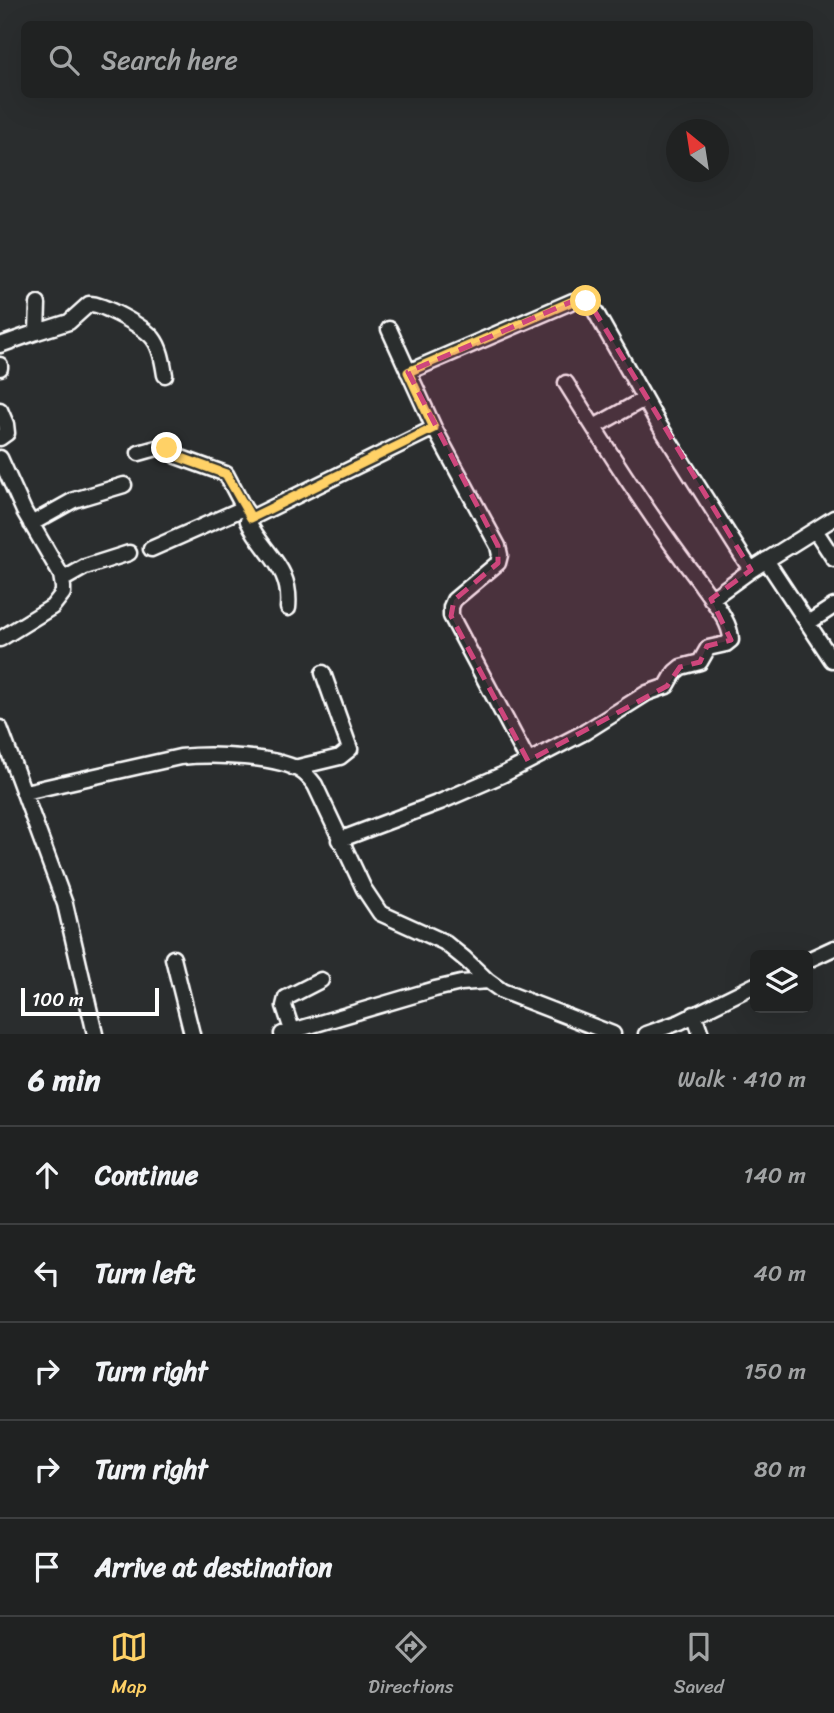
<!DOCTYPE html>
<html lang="en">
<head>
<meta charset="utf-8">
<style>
	body { margin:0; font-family:Sriracha,sans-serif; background:#282a2a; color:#f1f3f6 }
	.controls { position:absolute; right:21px; bottom:21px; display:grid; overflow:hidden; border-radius:10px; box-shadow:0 7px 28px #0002 }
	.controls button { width:63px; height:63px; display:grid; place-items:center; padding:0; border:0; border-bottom:2px solid #3d3f40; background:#202222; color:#f1f3f6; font:35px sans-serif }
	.compass { position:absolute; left:666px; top:119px; width:63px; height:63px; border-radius:50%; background:#202222; box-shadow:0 7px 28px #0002; rotate:330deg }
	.scale { position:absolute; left:21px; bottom:18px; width:138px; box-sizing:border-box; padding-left:7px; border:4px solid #fff; border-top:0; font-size:19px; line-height:24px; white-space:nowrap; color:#fff; -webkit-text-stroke:5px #2a2d2e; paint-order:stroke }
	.stop { position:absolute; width:21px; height:21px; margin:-16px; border:5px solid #ffd166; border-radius:50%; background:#fff }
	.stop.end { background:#ffd166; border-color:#fff; box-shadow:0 2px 7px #0008 }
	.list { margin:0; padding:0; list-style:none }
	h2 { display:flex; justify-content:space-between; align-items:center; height:91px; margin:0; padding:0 28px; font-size:30px }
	h2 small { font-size:23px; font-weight:400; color:#a2a4a5 }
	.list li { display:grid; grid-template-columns:46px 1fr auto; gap:21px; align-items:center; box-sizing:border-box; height:98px; padding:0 28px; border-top:2px solid #3d3f40 }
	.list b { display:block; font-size:26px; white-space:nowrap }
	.list em { font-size:23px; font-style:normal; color:#a2a4a5 }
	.icon { flex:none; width:38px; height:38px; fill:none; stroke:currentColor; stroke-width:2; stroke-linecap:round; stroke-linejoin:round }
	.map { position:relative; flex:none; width:834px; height:1034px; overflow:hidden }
	.search { position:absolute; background:#202222; box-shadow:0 7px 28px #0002; left:21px; right:21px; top:21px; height:77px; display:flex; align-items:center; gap:18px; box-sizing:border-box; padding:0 24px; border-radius:10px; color:#a2a4a5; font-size:26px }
	.sheet { height:581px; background:#202222 }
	nav { display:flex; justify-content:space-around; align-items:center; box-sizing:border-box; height:98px; border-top:2px solid #3d3f40; background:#202222; font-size:19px; color:#a2a4a5 }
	nav a { display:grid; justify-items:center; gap:4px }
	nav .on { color:#ffd166 }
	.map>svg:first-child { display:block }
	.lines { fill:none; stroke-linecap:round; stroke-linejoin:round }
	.minor-casing { stroke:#fff; stroke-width:19 }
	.minor { stroke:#2a2d2e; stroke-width:14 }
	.route { stroke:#ffd166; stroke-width:9 }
	.marked { fill:#ce467c; fill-opacity:0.2; stroke:#ce467c; stroke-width:5; stroke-dasharray:14 9; stroke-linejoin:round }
</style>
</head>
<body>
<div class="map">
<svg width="834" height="1034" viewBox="0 0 834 1034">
	<rect width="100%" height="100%" fill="#2a2d2e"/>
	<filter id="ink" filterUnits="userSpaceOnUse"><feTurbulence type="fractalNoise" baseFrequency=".0143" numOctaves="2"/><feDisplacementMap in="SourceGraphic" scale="14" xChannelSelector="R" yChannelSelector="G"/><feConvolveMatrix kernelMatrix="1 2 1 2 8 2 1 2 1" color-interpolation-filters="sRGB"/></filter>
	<g filter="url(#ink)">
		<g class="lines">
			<g class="minor-casing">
				<path id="minor" d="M 389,329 L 434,428 L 498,546 L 500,555 L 498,563 L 454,600 L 451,607 L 451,616 L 528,761
					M 37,332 L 69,322 L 89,304 C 102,303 144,327 153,338 C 161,348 163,363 165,375
					M 0,345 L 37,332 L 38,304
					M 0,365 L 0,368
					M 408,372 L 573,301 L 586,301 L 595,311 L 658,423 L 751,570
					M 0,410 L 6,424 L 7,433 L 0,438
					M 594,427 L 644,399
					M 139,453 L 164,446 L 176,456 L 226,474 L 244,508
					M 0,458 L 24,511 L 61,575 L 63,587 L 63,593 L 52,607 L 0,639
					M 251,518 L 248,521 C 264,555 292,566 288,608
					M 31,524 L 74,500 L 124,485
					M 815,530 L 834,559
					M 151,549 L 244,508 L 251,518 L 434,428
					M 766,560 L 832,660
					M 62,580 L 85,567 L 129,553
					M 711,599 L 751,570 L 834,518
					M 808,623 L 834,606
					M 0,728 L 65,904 L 95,1034
					M 294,768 L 340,757 L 350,749 L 323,673
					M 25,792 L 180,757 C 209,754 281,755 304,773 C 308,776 312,781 315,785 L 364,889 L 380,913 L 444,942 L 465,959 L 488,981 L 502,991 L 613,1034
					M 339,840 L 440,802 L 502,775 L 585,732 L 647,693 L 667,686 L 675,672 L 681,667 L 700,662 L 708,648 L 726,644 L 731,640 C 731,621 711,599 701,584 C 652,520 609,452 566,383
					M 173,958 L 192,1034
					M 808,960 L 834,948
					M 694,1014 L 701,1034
					M 292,1030 L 284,1006 L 286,998 L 321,980
					M 282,1034 L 435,989 L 461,983 L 488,981
					M 646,1034 L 680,1022 L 755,985"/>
			</g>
			<use href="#minor" class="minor"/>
		</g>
	</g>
	<g class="lines" filter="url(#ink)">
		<path class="route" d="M 167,448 L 176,456 L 226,474 L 251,518 L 434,428 L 408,372 L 573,301 L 586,301"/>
	</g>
	<path class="marked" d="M 573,301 L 591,305 L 751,570 L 711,599 L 731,640 L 707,646 L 700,662 L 680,667 L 667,686 L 528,761 L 451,616 L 454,600 L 498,563 L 498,546 L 408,372 Z"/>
</svg>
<div class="controls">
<button><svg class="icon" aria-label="layers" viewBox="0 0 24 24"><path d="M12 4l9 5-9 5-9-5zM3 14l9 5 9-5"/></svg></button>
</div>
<svg class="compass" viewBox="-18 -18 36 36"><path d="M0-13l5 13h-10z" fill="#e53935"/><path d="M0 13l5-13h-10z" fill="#a2a4a5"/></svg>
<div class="scale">100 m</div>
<div class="stop" style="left:586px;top:301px"></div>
<div class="stop end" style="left:167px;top:448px"></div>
<div class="search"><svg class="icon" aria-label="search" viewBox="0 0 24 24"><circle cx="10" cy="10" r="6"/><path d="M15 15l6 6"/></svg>Search here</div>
</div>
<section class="sheet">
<h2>6 min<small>Walk · 410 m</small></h2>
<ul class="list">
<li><svg class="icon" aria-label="ahead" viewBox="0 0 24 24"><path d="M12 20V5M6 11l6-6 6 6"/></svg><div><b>Continue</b></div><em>140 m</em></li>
<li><svg class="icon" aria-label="left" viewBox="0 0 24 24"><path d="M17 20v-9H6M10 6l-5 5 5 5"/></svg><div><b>Turn left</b></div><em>40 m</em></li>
<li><svg class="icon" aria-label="right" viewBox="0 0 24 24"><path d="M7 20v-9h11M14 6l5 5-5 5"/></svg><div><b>Turn right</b></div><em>150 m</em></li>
<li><svg class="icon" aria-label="right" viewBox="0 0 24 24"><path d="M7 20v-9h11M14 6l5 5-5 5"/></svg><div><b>Turn right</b></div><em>80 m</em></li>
<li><svg class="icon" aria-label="arrive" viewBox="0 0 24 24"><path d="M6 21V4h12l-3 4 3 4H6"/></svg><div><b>Arrive at destination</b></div></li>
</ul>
</section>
<nav>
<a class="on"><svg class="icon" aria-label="map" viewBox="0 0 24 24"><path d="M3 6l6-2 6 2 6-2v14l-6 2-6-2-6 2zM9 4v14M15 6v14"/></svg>Map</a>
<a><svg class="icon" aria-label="directions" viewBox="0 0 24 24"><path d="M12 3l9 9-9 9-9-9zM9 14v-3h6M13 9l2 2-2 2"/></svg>Directions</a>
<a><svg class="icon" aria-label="saved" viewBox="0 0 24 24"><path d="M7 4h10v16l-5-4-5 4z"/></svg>Saved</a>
</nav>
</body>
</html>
